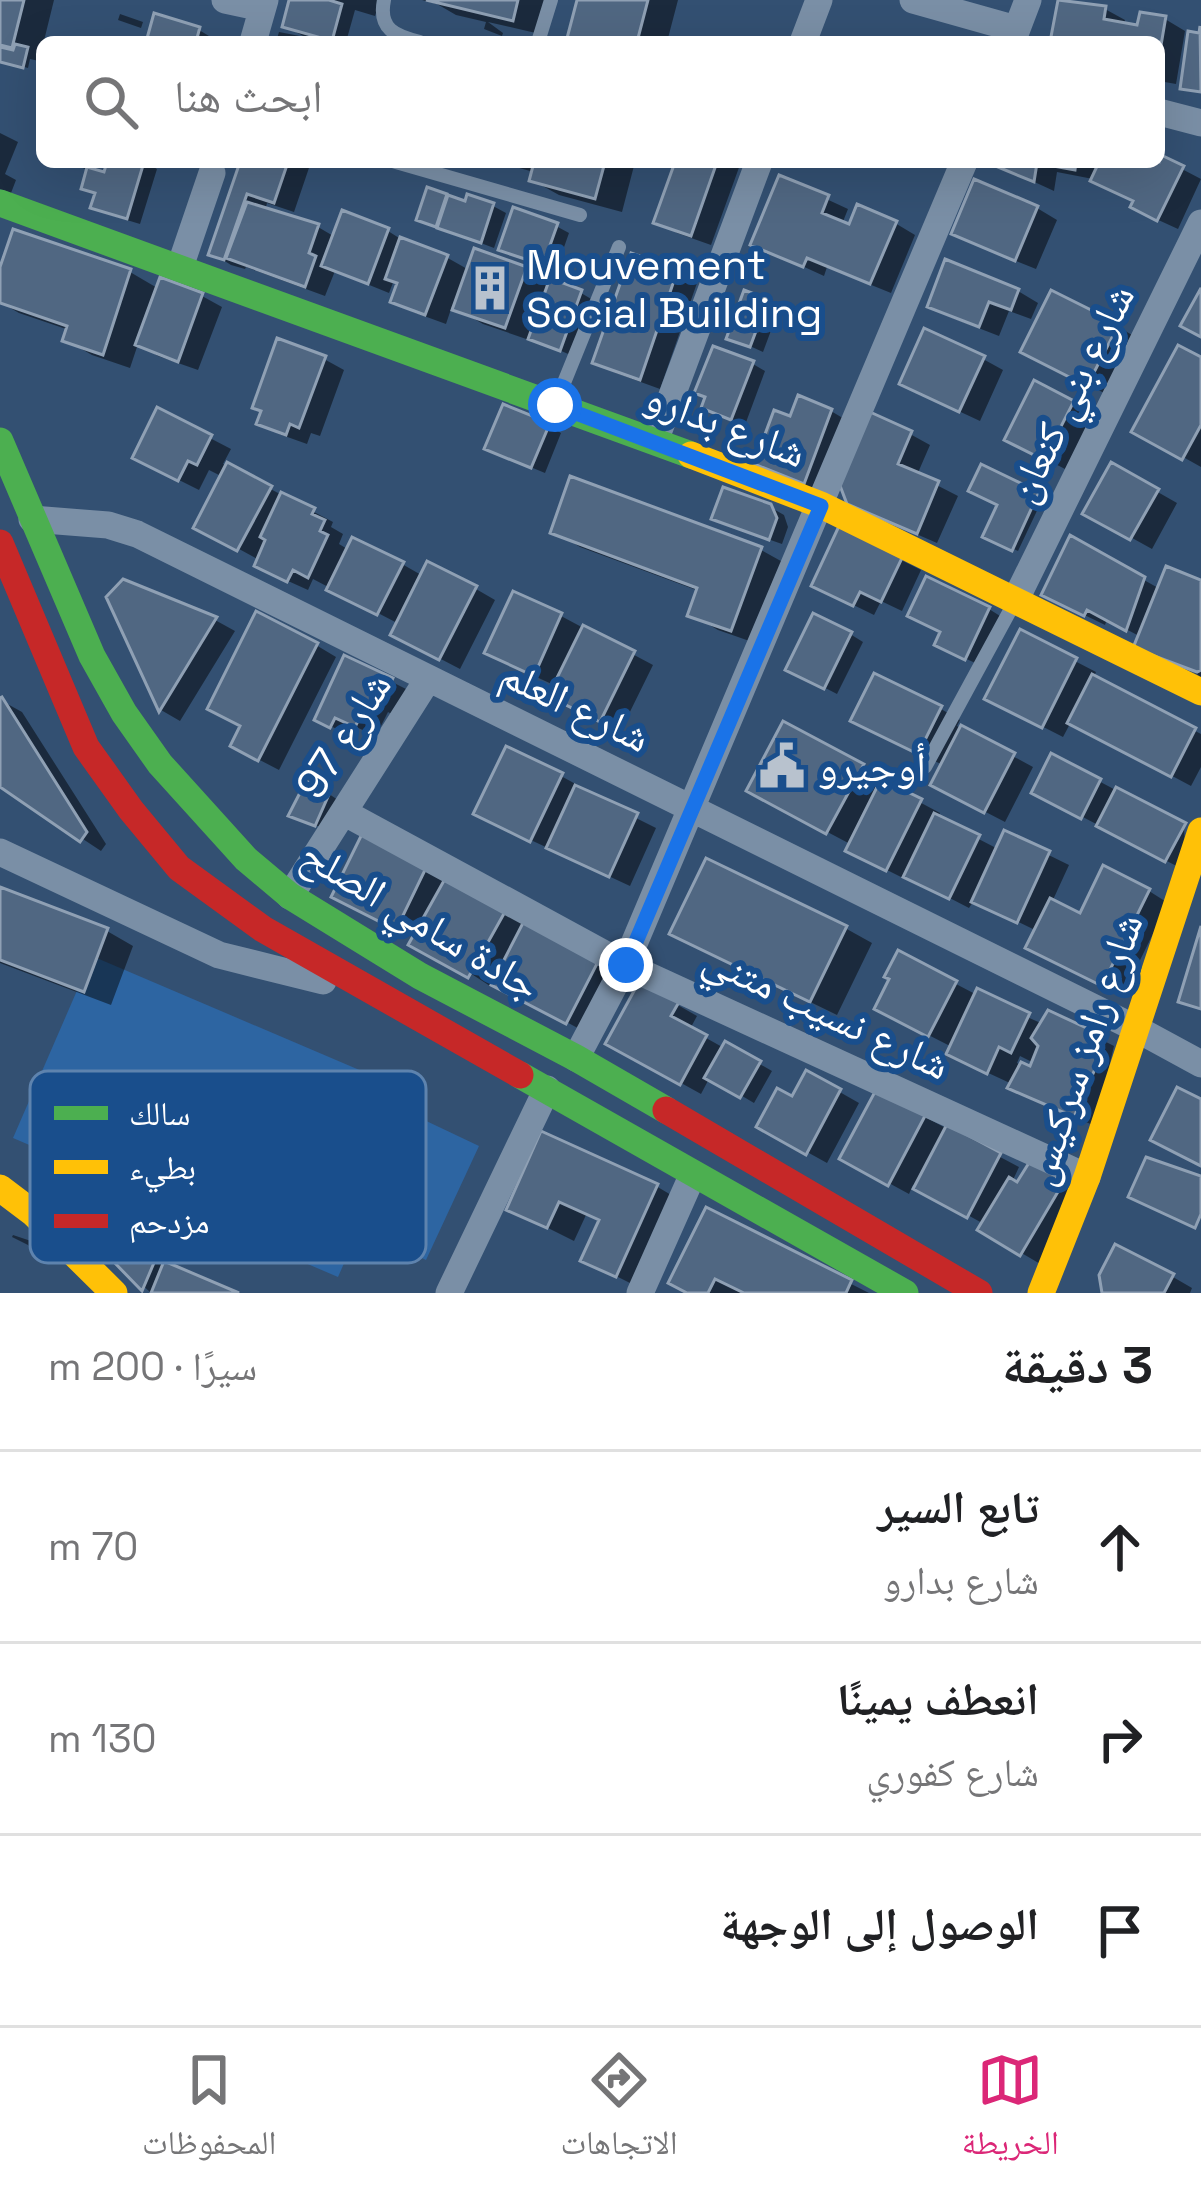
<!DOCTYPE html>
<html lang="ar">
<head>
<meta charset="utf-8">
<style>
	body { margin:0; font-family:"Space Grotesk","Noto Naskh Arabic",sans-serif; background:#f6f6f6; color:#202124; direction:rtl }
	.stop { position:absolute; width:36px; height:36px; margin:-27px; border:9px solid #1a73e8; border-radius:50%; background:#fff }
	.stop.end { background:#1a73e8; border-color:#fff; box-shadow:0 3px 12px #0008 }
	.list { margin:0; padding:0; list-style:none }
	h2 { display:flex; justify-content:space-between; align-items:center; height:156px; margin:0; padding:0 48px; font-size:51px }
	h2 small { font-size:39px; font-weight:400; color:#757577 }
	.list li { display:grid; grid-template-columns:78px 1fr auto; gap:36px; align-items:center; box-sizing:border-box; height:192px; padding:0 48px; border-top:3px solid #e0e0e0 }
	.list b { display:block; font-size:45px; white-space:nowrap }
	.list p { margin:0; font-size:39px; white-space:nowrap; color:#757577 }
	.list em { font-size:39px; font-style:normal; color:#757577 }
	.icon { flex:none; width:66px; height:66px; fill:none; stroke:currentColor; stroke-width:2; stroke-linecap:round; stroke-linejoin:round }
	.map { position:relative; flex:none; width:1201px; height:1293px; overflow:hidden; direction:ltr }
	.search { position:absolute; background:#fff; box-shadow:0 12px 48px #0002; left:36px; right:36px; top:36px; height:132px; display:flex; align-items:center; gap:30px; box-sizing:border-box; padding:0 42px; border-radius:18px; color:#757577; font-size:45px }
	.sheet { height:732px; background:#fff }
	nav { display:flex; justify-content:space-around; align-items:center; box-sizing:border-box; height:168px; border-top:3px solid #e0e0e0; background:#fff; font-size:33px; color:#757577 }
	nav a { display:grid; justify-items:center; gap:6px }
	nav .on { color:#db2777 }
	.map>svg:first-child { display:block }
	.green { fill:#2d65a2 }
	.shadow { fill:#0007; fill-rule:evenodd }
	.building { fill:#506782; stroke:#8fa0b4; stroke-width:3 }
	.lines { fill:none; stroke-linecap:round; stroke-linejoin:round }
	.lane { stroke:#7a8fa6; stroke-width:14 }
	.street { stroke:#7a8fa6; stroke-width:27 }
	.fast { stroke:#4caf50; stroke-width:27 }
	.slow { stroke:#ffc107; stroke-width:27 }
	.jam { stroke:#c62828; stroke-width:27 }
	.route { stroke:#1a73e8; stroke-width:15 }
	.labels { text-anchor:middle; stroke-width:12; stroke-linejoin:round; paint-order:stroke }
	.poi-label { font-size:42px; fill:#fff; stroke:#194e8c; text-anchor:start }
	.street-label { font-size:42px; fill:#fff; stroke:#194e8c }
	.key { fill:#194e8c; stroke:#5e83ae; stroke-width:3 }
	.key-label { font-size:33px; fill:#fff }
</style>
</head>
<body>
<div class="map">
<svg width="1201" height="1293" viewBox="0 0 1201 1293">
	<rect width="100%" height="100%" fill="#335072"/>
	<path class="green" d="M 92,956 L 418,1095 L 338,1277 L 13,1138 Z
		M 420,1118 L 479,1146 L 426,1260 L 367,1232 Z"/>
	<path class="shadow" d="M 0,0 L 54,0 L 39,61 L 30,59 L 28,68 L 0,60 Z
		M 292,0 L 380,0 L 375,16 L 355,10 L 346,42 L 332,42 L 309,36 L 315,42 L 276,42 L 279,32 L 305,37 L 285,26 Z
		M 422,0 L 547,0 L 540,34 L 488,22 L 503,33 L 502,36 L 484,29 L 486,22 L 456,15 L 437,4 Z
		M 580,0 L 678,0 L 667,42 L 569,42 Z
		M 1105,9 L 1125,20 L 1124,25 L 1140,28 L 1165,19 L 1185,31 L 1176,84 L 1159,81 L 1159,42 L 1054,42 Z
		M 120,14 L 143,22 L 141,28 L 118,20 Z
		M 199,30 L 219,42 L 149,42 Z
		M 0,133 L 18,142 L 5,174 L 16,180 L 11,193 L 0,189 Z
		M 1159,157 L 1201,179 L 1178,229 L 1154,218 L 1136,202 L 1093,179 L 1057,172 L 1054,191 L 991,162 L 1098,162 L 1096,170 L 1102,162 L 1159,162 Z
		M 63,162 L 91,162 L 89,170 Z
		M 104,162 L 145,162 L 157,169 L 140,224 L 107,214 L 94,207 L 98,195 L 84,187 L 106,176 L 110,164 Z
		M 243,162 L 311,162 L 294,212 L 267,203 L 265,211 L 318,227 L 335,237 L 344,214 L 388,231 L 407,243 L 446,257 L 469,270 L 526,270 L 551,284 L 581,293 L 593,300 L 573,356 L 533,339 L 532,341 L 483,324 L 452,306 L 446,324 L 413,312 L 393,300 L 400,283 L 394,280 L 389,293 L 335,271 L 325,296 L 246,267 L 245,269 L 231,265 L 212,253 Z
		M 497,162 L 635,162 L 622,212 L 559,195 L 532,180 L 534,172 Z
		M 678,162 L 741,162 L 711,245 L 677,233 L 657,221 Z
		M 781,178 L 848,209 L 842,224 L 895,223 L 915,235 L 891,293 L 827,267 L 824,276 L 754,244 Z
		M 429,191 L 467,204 L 493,206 L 506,213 L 494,248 L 425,222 Z
		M 1037,208 L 1057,220 L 1036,269 L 974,244 Z
		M 556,226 L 569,233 L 556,270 L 502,248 Z
		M 15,232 L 130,272 L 159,289 L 202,296 L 222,307 L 198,370 L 158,356 L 138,344 L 130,368 L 92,355 L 66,340 L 69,330 L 19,313 L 0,302 L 0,276 Z
		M 677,272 L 697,283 L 660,389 L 616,373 L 596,362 Z
		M 1018,291 L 1038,303 L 1031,319 L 1009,311 L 999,336 L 950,317 L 930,305 Z
		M 767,302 L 779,309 L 763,352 L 730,337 Z
		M 1117,326 L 1137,338 L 1108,395 L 1044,362 Z
		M 324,359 L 344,370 L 320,436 L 311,433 L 307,444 L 279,434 L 260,422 Z
		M 983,359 L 1003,370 L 980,421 L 922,394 Z
		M 1201,361 L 1201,467 L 1135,430 Z
		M 753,364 L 765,371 L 745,425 L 704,407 Z
		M 1073,403 L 1093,415 L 1065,469 L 1028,450 Z
		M 158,411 L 231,449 L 223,464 L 333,522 L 331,527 L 343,534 L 339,544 L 349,550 L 402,564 L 423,576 L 476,589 L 495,600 L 460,669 L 414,645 L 399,624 L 313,579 L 308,590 L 277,576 L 259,560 L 197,526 L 223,477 L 209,470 L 199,490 L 155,468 Z
		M 831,411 L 851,423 L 824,493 L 777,474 L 791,420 Z
		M 549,426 L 561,433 L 545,473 L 501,455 Z
		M 910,434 L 930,445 L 917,475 L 958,496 L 937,543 L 870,514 Z
		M 1112,466 L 1177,503 L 1152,549 L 1087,513 Z
		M 983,468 L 1043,498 L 1018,551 L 986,536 L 1001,504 Z
		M 770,507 L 784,515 L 788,527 L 782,544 L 728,525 Z
		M 841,530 L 921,570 L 902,611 L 881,601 L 874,615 L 835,596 Z
		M 554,531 L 761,550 L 788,565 L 758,644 L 718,630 L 691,614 L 699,591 L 580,547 Z
		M 1071,539 L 1160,589 L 1201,583 L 1201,677 L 1141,637 L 1107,619 L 1105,625 L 1064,605 Z
		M 110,597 L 215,620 L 235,631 L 180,721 L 161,710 Z
		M 989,609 L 1008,621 L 986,668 L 958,655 L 944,632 Z
		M 561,616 L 653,665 L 621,730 L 572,706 L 556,686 L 508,664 Z
		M 1021,633 L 1096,672 L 1093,678 L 1201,734 L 1201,767 L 1191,786 L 1071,722 L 1063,737 L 1008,709 Z
		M 850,634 L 863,642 L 837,694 L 802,676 Z
		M 316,645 L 336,657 L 279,770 L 254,757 Z
		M 346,659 L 412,692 L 399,718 L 388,712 L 376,736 L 356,727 L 351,737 L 318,719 Z
		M 2,701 L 22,712 L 106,844 L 101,851 L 0,784 Z
		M 941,709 L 960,720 L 957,726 L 1033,767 L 1005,822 L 953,795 L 943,765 L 874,732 Z
		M 1053,757 L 1184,826 L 1186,871 L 1035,792 Z
		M 862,766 L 882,778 L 880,781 L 940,813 L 938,818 L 998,849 L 1006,834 L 1069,865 L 1052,902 L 1081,917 L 1149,891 L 1168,903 L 1123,995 L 1049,958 L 1037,931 L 974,900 L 969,908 L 909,877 L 907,880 L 869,861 L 852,845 L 769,801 Z
		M 561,776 L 581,787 L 580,790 L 656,828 L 630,886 L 496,824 Z
		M 329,794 L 341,802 L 329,831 L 292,815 Z
		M 363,838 L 617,974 L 587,1033 L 492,982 L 490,986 L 416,938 L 355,908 Z
		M 0,890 L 107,931 L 133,946 L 111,1005 L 0,963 Z
		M 845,928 L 872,943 L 837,1015 L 699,948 Z
		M 899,954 L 977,995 L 1043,1024 L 1049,1013 L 1114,1046 L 1095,1126 L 1031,1098 L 1012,1084 L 969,1064 L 952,1047 L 897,1019 ZM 1020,1056 L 1034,1063 L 1031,1070 L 1017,1063 Z
		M 641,984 L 697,1016 L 690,1029 L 724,1048 L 726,1045 L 772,1071 L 754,1103 L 710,1077 L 701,1094 L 609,1043 Z
		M 808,1074 L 859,1103 L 827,1163 L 760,1126 L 794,1100 Z
		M 878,1092 L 1019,1167 L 1012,1182 L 1019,1186 L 1033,1162 L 1077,1188 L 1042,1265 L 981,1229 L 984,1224 L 913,1185 L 909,1194 L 843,1158 Z
		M 656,1186 L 683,1202 L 644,1290 L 584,1260 L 601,1222 L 586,1215 L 574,1241 L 510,1209 Z
		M 64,1207 L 125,1211 L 172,1234 L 185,1242 L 181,1251 L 175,1248 L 168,1266 L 231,1293 L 151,1293 L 113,1258 L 115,1254 Z
		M 707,1211 L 869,1293 L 690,1293 Z
		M 13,1235 L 31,1241 L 42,1250 L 37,1254 L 28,1245 L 12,1237 Z
		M 1173,1277 L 1192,1288 L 1190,1293 L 1105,1293 Z"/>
	<path class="building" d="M 0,0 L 24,0 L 12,48 L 0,45 Z
		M 289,0 L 329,0 L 342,4 L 332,41 L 282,27 Z
		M 426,0 L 518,0 L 513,21 Z
		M 577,0 L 648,0 L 637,42 L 566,42 Z
		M 1058,0 L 1106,6 L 1104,19 L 1137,25 L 1140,12 L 1166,16 L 1159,57 L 1159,42 L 1050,42 Z
		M 154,13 L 200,27 L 196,42 L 146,42 Z
		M 1200,26 L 1201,92 L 1180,89 L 1188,31 L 1199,33 Z
		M 15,44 L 28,47 L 23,68 L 0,62 L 0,47 L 13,50 Z
		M 1159,154 L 1184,166 L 1157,221 L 1130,207 L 1133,201 L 1090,181 L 1099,162 L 1159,162 Z
		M 107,162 L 144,162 L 127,219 L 90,208 L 95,193 L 81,189 L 87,167 L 104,172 Z
		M 240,162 L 288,162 L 274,203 L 247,194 L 224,260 L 208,255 Z
		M 534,162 L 605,162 L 595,199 L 529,181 Z
		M 675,162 L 717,162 L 691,236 L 653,223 Z
		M 986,162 L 1076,162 L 1075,170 L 1037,163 L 1034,182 Z
		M 779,175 L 829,195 L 822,213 L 849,224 L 857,204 L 897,221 L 870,284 L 807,258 L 803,267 L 750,245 Z
		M 974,179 L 1038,206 L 1015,261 L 951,234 Z
		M 427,187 L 447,194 L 436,227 L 416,220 Z
		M 467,194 L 494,203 L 481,243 L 437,228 L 448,195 L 465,201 Z
		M 247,202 L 319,224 L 309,253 L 316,256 L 305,287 L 226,258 Z
		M 513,207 L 558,223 L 543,265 L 498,250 Z
		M 342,210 L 389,228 L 368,284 L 321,266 Z
		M 13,229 L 131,269 L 103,355 L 62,341 L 67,326 L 0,303 L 0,267 Z
		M 400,237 L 448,255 L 425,315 L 390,302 L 397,283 L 385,279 Z
		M 474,248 L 527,267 L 505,328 L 452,310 Z
		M 631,253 L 678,269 L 640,380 L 592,363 Z
		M 945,259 L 1019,289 L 1011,310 L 989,302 L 979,327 L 927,307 Z
		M 160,277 L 203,293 L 178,362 L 135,345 Z
		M 550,278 L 582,290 L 560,351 L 528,339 Z
		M 1201,288 L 1201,337 L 1180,326 Z
		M 744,290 L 768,299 L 750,347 L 726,339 Z
		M 1051,290 L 1119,324 L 1087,386 L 1020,352 Z
		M 924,328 L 985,356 L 959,412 L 899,384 Z
		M 277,338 L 326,356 L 299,428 L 290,424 L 286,435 L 256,424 L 261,411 L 252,408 Z
		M 1178,345 L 1201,357 L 1201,425 L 1182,460 L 1131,432 Z
		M 713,346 L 754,361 L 731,420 L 701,408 L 705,397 L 694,393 Z
		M 1034,380 L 1074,401 L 1044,460 L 1004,440 Z
		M 798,395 L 832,409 L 804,484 L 754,464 L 774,410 L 790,416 Z
		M 503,404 L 550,423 L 531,468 L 484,449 Z
		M 157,407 L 212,435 L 197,465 L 188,461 L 178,481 L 132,458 Z
		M 870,412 L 912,431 L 898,464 L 939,481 L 917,534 L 847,504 L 839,483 Z
		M 227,462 L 272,486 L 237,551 L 193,528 Z
		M 1111,462 L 1159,489 L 1130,540 L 1082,514 Z
		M 981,464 L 1039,492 L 1012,551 L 982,537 L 997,505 L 968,491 Z
		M 570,476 L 762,547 L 731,631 L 687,616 L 697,588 L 550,533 Z
		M 723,487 L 771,504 L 777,518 L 769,540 L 711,519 Z
		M 281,492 L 315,508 L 312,514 L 325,520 L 320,531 L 328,535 L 308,578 L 293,570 L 287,582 L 254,566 L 265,540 L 260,537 Z
		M 839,526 L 903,556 L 881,602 L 860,592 L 853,606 L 811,586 Z
		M 1070,535 L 1145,577 L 1126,631 L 1087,610 L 1084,616 L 1041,595 Z
		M 352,537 L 404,562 L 377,615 L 326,590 Z
		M 427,561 L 477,586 L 439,660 L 390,635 Z
		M 1166,566 L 1201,580 L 1201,670 L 1197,672 L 1133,648 Z
		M 926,576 L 990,607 L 965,660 L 934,645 L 940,632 L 907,616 Z
		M 123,579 L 217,617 L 159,712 L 106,597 Z
		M 513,591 L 562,613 L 534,676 L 484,653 Z
		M 256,611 L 318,643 L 258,761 L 230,746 L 240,726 L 207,709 Z
		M 813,613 L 852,632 L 824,689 L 785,670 Z
		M 583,625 L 635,651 L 600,722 L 548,696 Z
		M 1020,629 L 1077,658 L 1042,728 L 984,699 Z
		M 344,655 L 393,678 L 379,709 L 367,703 L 355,727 L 335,718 L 330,728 L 314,720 Z
		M 874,673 L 942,706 L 918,754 L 850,721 Z
		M 1092,674 L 1196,728 L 1171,777 L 1067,723 Z
		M 2,697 L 87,832 L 80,842 L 0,787 L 0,698 Z
		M 783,721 L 864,764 L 826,834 L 746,791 Z
		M 961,725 L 1015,753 L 984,813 L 930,785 Z
		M 506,746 L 563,773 L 530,842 L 473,814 Z
		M 1051,753 L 1101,779 L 1081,819 L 1031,793 Z
		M 881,779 L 922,799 L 886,871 L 845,851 Z
		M 306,781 L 330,792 L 315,826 L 288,816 Z
		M 575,785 L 638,813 L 609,877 L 546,848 Z
		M 1116,787 L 1186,823 L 1165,862 L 1096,826 Z
		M 934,813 L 980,835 L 949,899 L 903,877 Z
		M 1004,830 L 1050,851 L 1017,923 L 971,902 Z
		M 362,834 L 427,866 L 396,930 L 331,897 Z
		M 706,858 L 847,926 L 810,1002 L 669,934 Z
		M 1103,865 L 1150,889 L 1102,986 L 1025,948 L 1050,898 L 1080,913 Z
		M 446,877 L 506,910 L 468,978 L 408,945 Z
		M 0,887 L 108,928 L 84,992 L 0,960 Z
		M 524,921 L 599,960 L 566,1024 L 491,985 Z
		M 1201,926 L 1201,1009 L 1178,1002 Z
		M 898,950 L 957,981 L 928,1037 L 874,1009 L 889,979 L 884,977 Z
		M 640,980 L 679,1002 L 671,1016 L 707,1035 L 680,1085 L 605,1044 Z
		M 977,988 L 1030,1013 L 1011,1053 L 999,1047 L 987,1074 L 946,1054 Z
		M 1048,1010 L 1095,1032 L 1090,1046 L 1102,1053 L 1074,1117 L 1007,1088 L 1021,1062 L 1030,1066 L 1038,1046 L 1031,1038 Z
		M 725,1041 L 761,1061 L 740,1098 L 704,1078 Z
		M 806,1070 L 841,1089 L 806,1155 L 756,1127 L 777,1088 L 792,1096 Z
		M 1177,1087 L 1201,1099 L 1201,1166 L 1150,1140 Z
		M 877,1088 L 926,1114 L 888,1186 L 839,1159 Z
		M 947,1124 L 1001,1153 L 967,1218 L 913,1189 Z
		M 541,1131 L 658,1184 L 616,1277 L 580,1261 L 599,1220 L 559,1202 L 547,1228 L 506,1210 Z
		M 1146,1157 L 1201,1176 L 1201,1214 L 1195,1228 L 1128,1197 Z
		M 1032,1158 L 1059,1174 L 1052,1186 L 1059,1190 L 1020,1256 L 977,1230 L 1009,1177 L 1017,1182 Z
		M 706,1207 L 852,1280 L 846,1293 L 744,1293 L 715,1279 L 708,1293 L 687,1293 L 668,1283 Z
		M 129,1213 L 174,1232 L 168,1246 L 162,1244 L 142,1291 L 110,1258 Z
		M 1115,1244 L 1174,1274 L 1164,1293 L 1102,1293 L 1099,1275 Z
		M 164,1261 L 239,1293 L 151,1293 Z"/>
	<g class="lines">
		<path class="lane" d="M 384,0 C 378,29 395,36 420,42
			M 538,42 L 551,0
			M 396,162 L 580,215
			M 557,400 L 619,247
			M 925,767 L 1013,605"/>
		<path class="street" d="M 225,0 L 262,8
			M 913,0 L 1016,29
			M 253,42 L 265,0
			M 803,42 L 819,0
			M 1012,42 L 1028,0
			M 1159,112 L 1201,123
			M 180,267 L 212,173
			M 655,441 L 759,162
			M 32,519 L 108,525 L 137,534 L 1135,1028 L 1201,1064
			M 1015,601 L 1201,223
			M 345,813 L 625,965 L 1087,1177
			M 0,852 L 219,955 L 323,981
			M 290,896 L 428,679
			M 576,1058 L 625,965 L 964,162
			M 449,1293 L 547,1089
			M 640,1293 L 693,1174"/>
		<path class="fast" d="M 0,203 L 691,455
			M 0,441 L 92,656 L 124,713 L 160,764 L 246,859 L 290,896 L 420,976 L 576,1058 L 666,1110
			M 520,1075 L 905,1293"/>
		<path class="slow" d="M 691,455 L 821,505 L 1201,692
			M 0,1188 L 33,1213 L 114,1293
			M 1041,1293 L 1087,1177 L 1201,831"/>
		<path class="jam" d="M 0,543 L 86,747 L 131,810 L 179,868 L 263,929 L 520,1075
			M 666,1110 L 979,1293"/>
	</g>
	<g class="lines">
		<path class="route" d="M 555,405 L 821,506 L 626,965"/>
	</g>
	<defs>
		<g id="building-bare" transform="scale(3.6)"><path d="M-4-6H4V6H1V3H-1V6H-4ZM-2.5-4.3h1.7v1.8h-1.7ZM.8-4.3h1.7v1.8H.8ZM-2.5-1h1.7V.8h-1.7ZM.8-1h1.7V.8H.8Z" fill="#b8c2ce" stroke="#194e8c" stroke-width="2.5" paint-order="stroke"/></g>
		<g id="civic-bare" transform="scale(3.6)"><path d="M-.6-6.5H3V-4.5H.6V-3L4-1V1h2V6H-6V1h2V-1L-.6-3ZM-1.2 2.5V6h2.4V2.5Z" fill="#b8c2ce" stroke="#194e8c" stroke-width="2.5" paint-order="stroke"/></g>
	</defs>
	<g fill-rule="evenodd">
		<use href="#building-bare" x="490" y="288"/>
		<use href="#civic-bare" x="782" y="766"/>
	</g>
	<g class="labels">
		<g class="poi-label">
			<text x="526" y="279">Mouvement<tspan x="526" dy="48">Social Building</tspan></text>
			<text x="818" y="781">أوجيرو</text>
		</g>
		<g class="street-label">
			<text transform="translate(1070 393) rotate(-64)" y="15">شارع بني كنعان</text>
			<text transform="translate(726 424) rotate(21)" y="15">شارع بدارو</text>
			<text transform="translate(576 705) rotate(26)" y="15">شارع العلم</text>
			<text transform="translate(343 735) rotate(-58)" y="15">شارع 97</text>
			<text transform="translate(421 919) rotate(31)" y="15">جادة سامي الصلح</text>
			<text transform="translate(827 1011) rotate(25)" y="15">شارع نسيب متني</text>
			<text transform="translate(1083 1049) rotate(-71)" y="15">شارع رامز سركيس</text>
		</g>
	</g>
	<rect x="30" y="1071" width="396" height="192" rx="18" class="key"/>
	<rect x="54" y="1106" width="54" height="14" fill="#4caf50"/>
	<rect x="54" y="1160" width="54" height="14" fill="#ffc107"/>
	<rect x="54" y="1214" width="54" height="14" fill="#c62828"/>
	<g class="key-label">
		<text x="129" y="1125">سالك</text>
		<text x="129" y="1179">بطيء</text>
		<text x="129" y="1233">مزدحم</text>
	</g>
</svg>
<div class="stop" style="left:555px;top:405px"></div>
<div class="stop end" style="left:626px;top:965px"></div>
<div class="search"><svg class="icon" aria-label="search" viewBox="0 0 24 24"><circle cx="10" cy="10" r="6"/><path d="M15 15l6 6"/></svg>ابحث هنا</div>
</div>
<section class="sheet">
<h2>3 دقيقة<small>سيرًا · 200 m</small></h2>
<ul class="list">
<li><svg class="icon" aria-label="ahead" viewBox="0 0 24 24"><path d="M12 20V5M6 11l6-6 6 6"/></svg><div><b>تابع السير</b><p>شارع بدارو</p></div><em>70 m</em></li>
<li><svg class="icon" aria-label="right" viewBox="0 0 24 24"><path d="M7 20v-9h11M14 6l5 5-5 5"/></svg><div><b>انعطف يمينًا</b><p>شارع كفوري</p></div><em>130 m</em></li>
<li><svg class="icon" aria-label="arrive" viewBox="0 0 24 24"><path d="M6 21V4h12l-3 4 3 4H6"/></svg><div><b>الوصول إلى الوجهة</b></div></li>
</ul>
</section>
<nav>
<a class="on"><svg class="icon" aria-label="map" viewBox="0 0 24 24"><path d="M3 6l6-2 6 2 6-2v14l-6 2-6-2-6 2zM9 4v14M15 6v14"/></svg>الخريطة</a>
<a><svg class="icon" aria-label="directions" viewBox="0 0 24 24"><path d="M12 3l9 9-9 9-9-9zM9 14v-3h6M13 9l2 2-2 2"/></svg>الاتجاهات</a>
<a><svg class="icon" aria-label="saved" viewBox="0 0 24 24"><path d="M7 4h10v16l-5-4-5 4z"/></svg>المحفوظات</a>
</nav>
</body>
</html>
